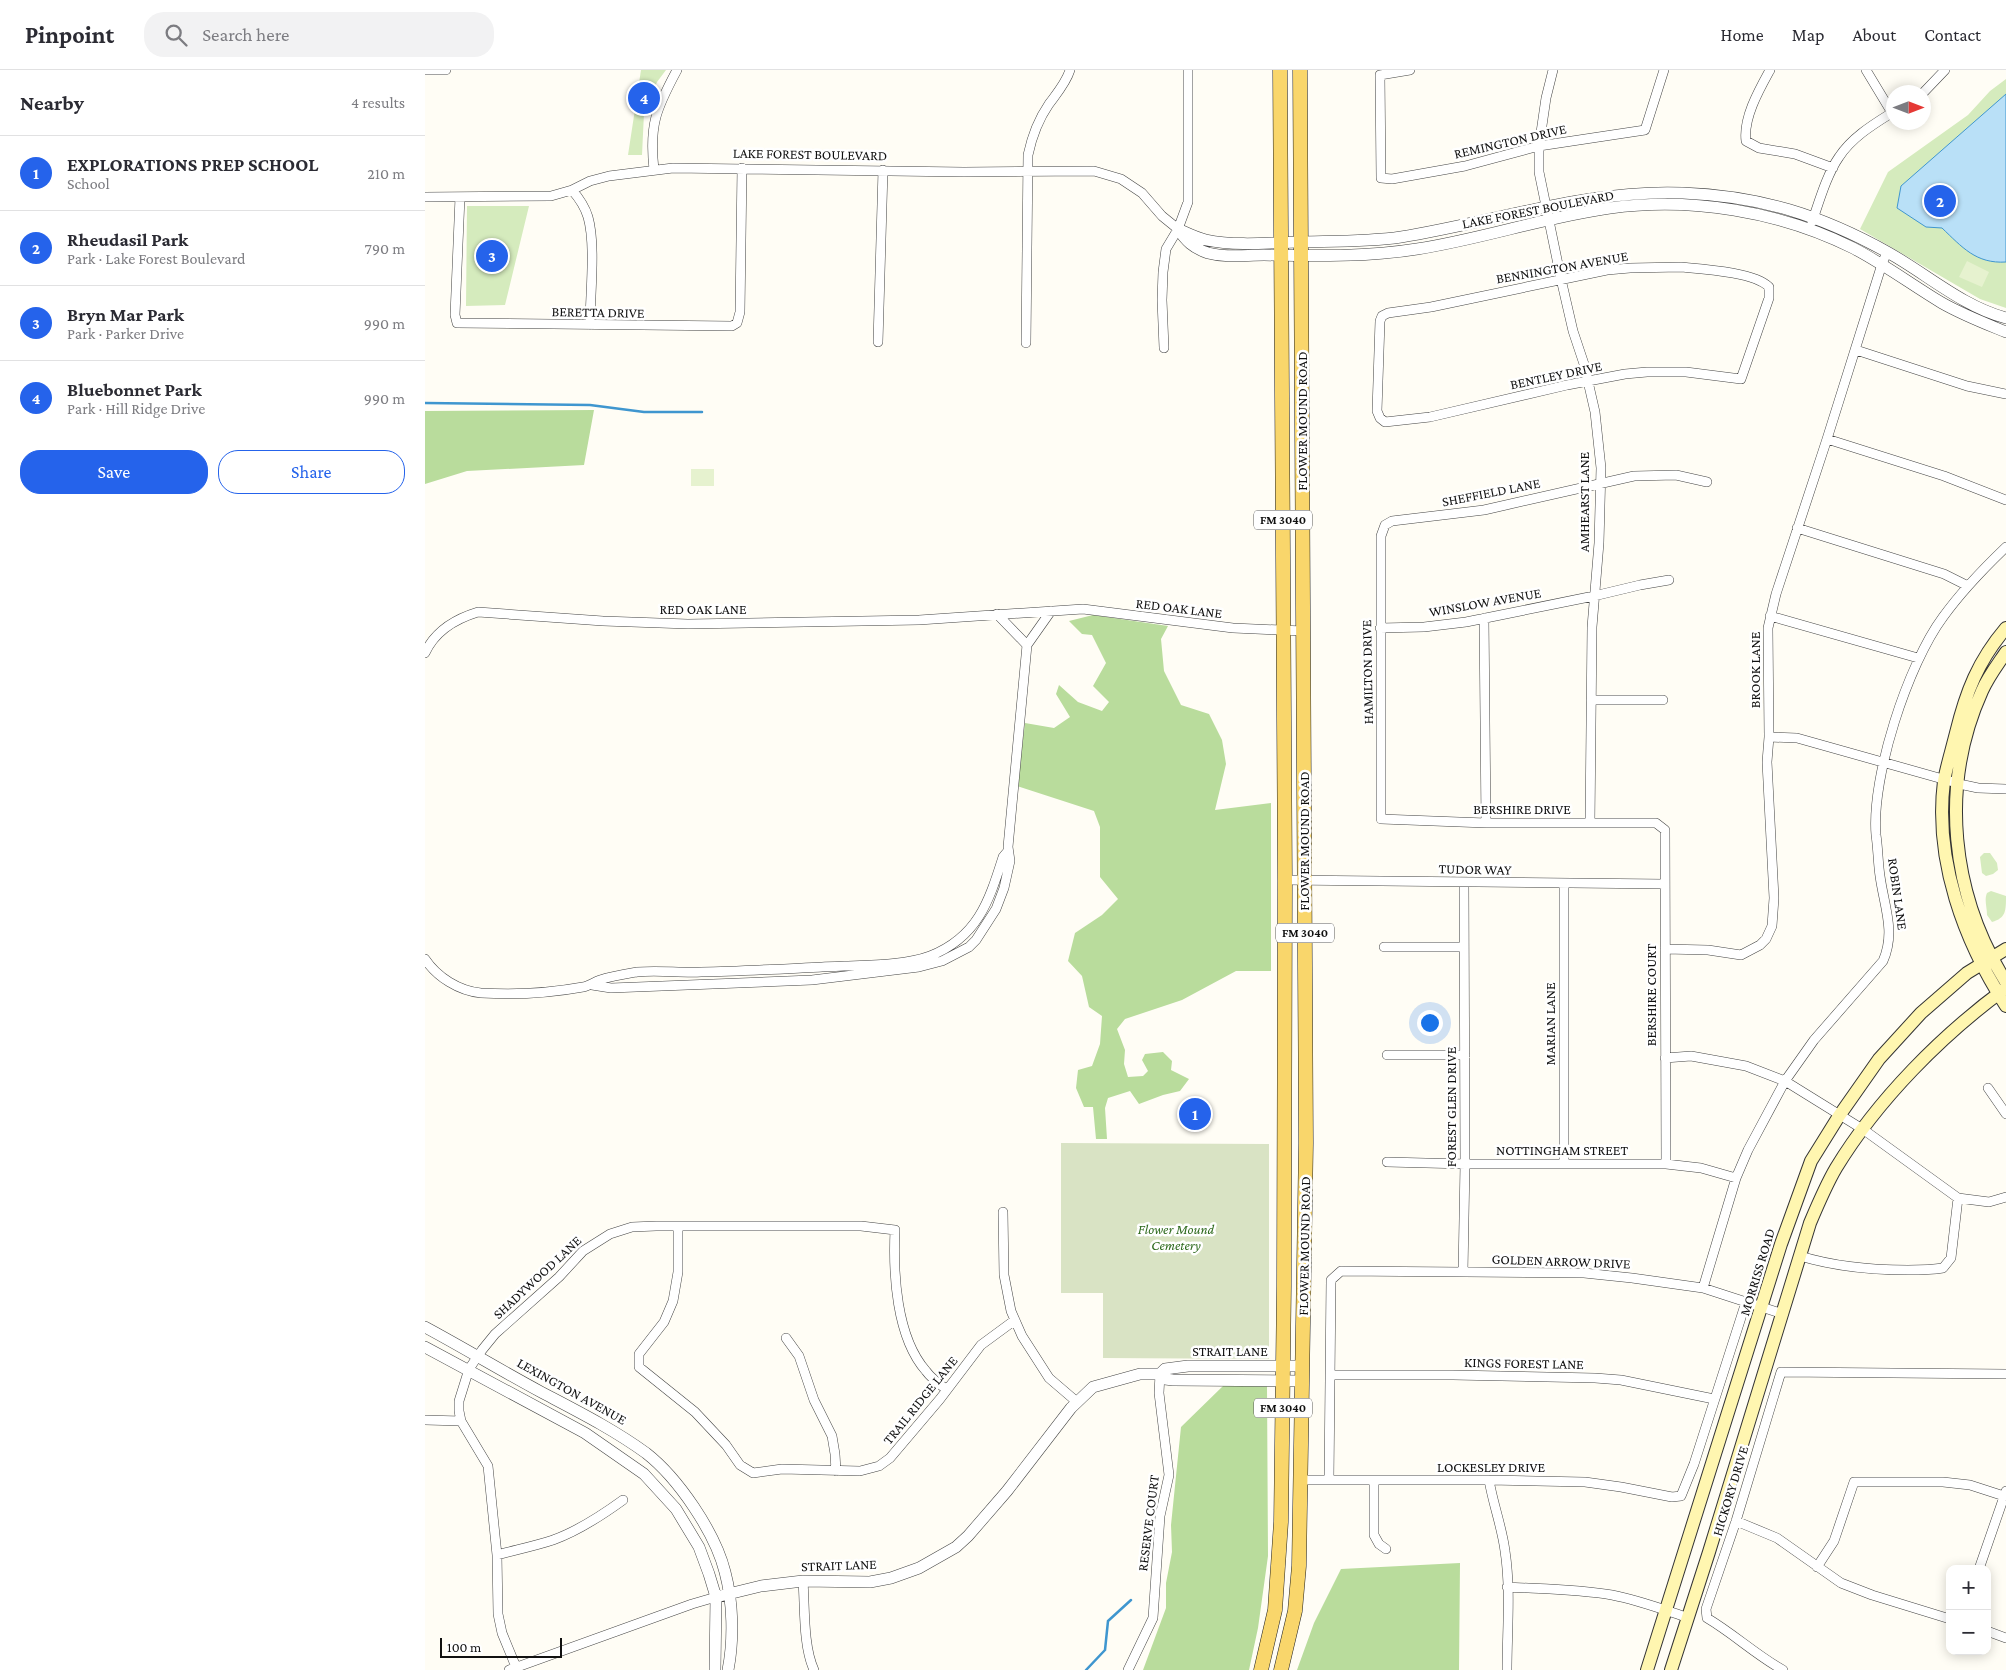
<!DOCTYPE html>
<html lang="en">
<head>
<meta charset="utf-8">
<style>
	body { margin:0; font-family:"Crimson Pro",serif; background:#f2f2f3; color:#2b2b33 }
	.controls { position:absolute; right:15px; bottom:15px; display:grid; overflow:hidden; border-radius:10px; box-shadow:0 2px 12px #0003 }
	.controls button { width:45px; height:45px; display:grid; place-items:center; padding:0; border:0; border-bottom:1px solid #e1e1e2; background:#fff; color:#2b2b33; font:25px sans-serif }
	.compass { position:absolute; left:1461px; top:15px; width:45px; height:45px; border-radius:50%; background:#fff; box-shadow:0 2px 12px #0003; rotate:90deg }
	.scale { position:absolute; left:15px; bottom:12px; width:122px; box-sizing:border-box; padding-left:5px; border:2px solid #111; border-top:0; font-size:14px; line-height:18px; white-space:nowrap; color:#111; -webkit-text-stroke:4px #fff; paint-order:stroke }
	.you { position:absolute; left:1004px; top:952px; width:18px; height:18px; margin:-12px; border:4px solid #fff; border-radius:50%; background:#1a73e8; box-shadow:0 0 0 8px #1a73e833 }
	.badge { display:grid; place-items:center; width:32px; height:32px; border-radius:50%; background:#2563eb; color:#fff; font-size:16px; font-weight:700 }
	.pin { position:absolute; translate:-50% -50%; border:2px solid #fff; box-shadow:0 1px 5px #0006 }
	.list { margin:0; padding:0; list-style:none }
	h2 { display:flex; justify-content:space-between; align-items:center; height:65px; margin:0; padding:0 20px; font-size:21px }
	h2 small { font-size:16px; font-weight:400; color:#7c7c81 }
	.list li { display:grid; grid-template-columns:32px 1fr auto; gap:15px; align-items:center; box-sizing:border-box; height:75px; padding:0 20px; border-top:1px solid #e1e1e2 }
	.list b { display:block; font-size:19px; white-space:nowrap }
	.list p { margin:0; font-size:16px; white-space:nowrap; color:#7c7c81 }
	.list em { font-size:16px; font-style:normal; color:#7c7c81 }
	.actions { display:flex; gap:10px; padding:15px 20px }
	.actions a { flex:1; padding:11px 0; border:1px solid #2563eb; border-radius:20px; text-align:center; font-size:18px; color:#2563eb }
	.actions .main { background:#2563eb; color:#fff }
	.icon { flex:none; width:28px; height:28px; fill:none; stroke:currentColor; stroke-width:2; stroke-linecap:round; stroke-linejoin:round }
	.map { position:relative; flex:none; width:1581px; height:1600px; overflow:hidden }
	header { display:flex; align-items:center; gap:30px; box-sizing:border-box; height:70px; padding:0 25px; background:#fff; border-bottom:1px solid #e1e1e2 }
	header strong { font-size:24px }
	nav { display:flex; gap:28px; margin-inline-start:auto; font-size:18px }
	.search { width:350px; height:45px; background:#f2f2f3; display:flex; align-items:center; gap:12px; box-sizing:border-box; padding:0 18px; border-radius:20px; color:#7c7c81; font-size:19px }
	main { display:flex }
	aside { flex:1; background:#fff }
	.map>svg:first-child { display:block }
	.green { fill:#d5ebbd }
	.forest { fill:#b9dc9c }
	.cemetery { fill:#d9e3c4 }
	.pitch { fill:#e6f2cf }
	.water { fill:#b9e0f7; stroke:#3f96cf }
	.lines { fill:none; stroke-linecap:round; stroke-linejoin:round }
	.stream { stroke:#3f96cf; stroke-width:2.5 }
	.minor-casing { stroke:#444; stroke-width:10 }
	.tertiary-casing { stroke:#444; stroke-width:12 }
	.secondary-casing { stroke:#333; stroke-width:14 }
	.primary-casing { stroke:#222; stroke-width:15 }
	.minor { stroke:#fff; stroke-width:9 }
	.tertiary { stroke:#fff; stroke-width:11 }
	.secondary { stroke:#fff6b0; stroke-width:12 }
	.primary { stroke:#f9d66b; stroke-width:14 }
	.labels { text-anchor:middle; stroke-width:5; stroke-linejoin:round; paint-order:stroke }
	.shield { fill:#fff; stroke:#585858; stroke-width:1 }
	.shield-label { font-size:12px; font-weight:bold; fill:#111 }
	.street-label { font-size:14px; fill:#111; stroke:#fff }
	.park-label { font-size:14px; font-style:italic; fill:#2f6b1f; stroke:#fff }
</style>
</head>
<body>
<header>
<strong>Pinpoint</strong>
<div class="search"><svg class="icon" aria-label="search" viewBox="0 0 24 24"><circle cx="10" cy="10" r="6"/><path d="M15 15l6 6"/></svg>Search here</div>
<nav><a>Home</a><a>Map</a><a>About</a><a>Contact</a></nav>
</header>
<main>
<aside>
<h2>Nearby<small>4 results</small></h2>
<ul class="list">
<li><span class="badge">1</span><div><b>EXPLORATIONS PREP SCHOOL</b><p>School</p></div><em>210 m</em></li>
<li><span class="badge">2</span><div><b>Rheudasil Park</b><p>Park · Lake Forest Boulevard</p></div><em>790 m</em></li>
<li><span class="badge">3</span><div><b>Bryn Mar Park</b><p>Park · Parker Drive</p></div><em>990 m</em></li>
<li><span class="badge">4</span><div><b>Bluebonnet Park</b><p>Park · Hill Ridge Drive</p></div><em>990 m</em></li>
</ul>
<div class="actions"><a class="main">Save</a><a>Share</a></div>
</aside>
<div class="map">
<svg width="1581" height="1600" viewBox="0 0 1581 1600">
	<rect width="100%" height="100%" fill="#fffdf5"/>
	<path class="green" d="M 216,0 L 241,0 L 232,12 L 219,43 L 217,85 L 203,85 Z
		M 1581,9 L 1581,238 L 1555,229 L 1435,159 L 1463,102 L 1543,45 L 1565,21 Z
		M 42,136 L 104,136 L 80,235 L 41,236 Z
		M 1559,783 L 1565,783 L 1572,793 L 1573,800 L 1568,804 L 1561,806 L 1557,803 L 1555,787 Z
		M 1566,821 L 1581,826 C 1581,841 1581,848 1567,852 L 1562,845 C 1562,837 1559,830 1562,823 Z"/>
	<path class="forest" d="M 169,340 L 159,395 L 42,401 L 0,414 L 0,341 Z
		M 668,545 L 743,556 L 736,569 L 739,601 L 756,635 L 784,644 L 797,670 L 801,694 L 790,740 L 846,733 L 846,901 L 811,901 L 757,930 L 700,949 L 692,959 L 700,980 L 699,994 L 703,1007 L 718,1006 L 723,1001 L 717,990 L 720,984 L 738,982 L 747,991 L 746,1000 L 764,1009 L 755,1021 L 738,1025 L 714,1034 L 705,1021 L 683,1028 L 680,1038 L 682,1069 L 671,1069 L 668,1037 L 659,1037 L 651,1018 L 653,1000 L 667,996 L 675,974 L 677,946 L 664,937 L 657,906 L 643,891 L 650,863 L 677,845 L 693,829 L 675,807 L 675,757 L 669,741 L 592,716 L 600,653 L 629,658 L 645,647 L 631,624 L 634,615 L 653,632 L 677,641 L 684,632 L 668,616 L 681,593 L 667,565 L 657,564 L 644,551 Z
		M 798,1316 L 842,1316 L 843,1486 L 833,1558 L 824,1600 L 718,1600 L 741,1538 L 741,1513 L 747,1482 L 746,1455 L 756,1357 Z
		M 1035,1493 L 1034,1600 L 872,1600 L 889,1553 L 916,1499 Z"/>
	<path class="cemetery" d="M 636,1073 L 844,1074 L 844,1289 L 678,1288 L 678,1223 L 636,1223 Z"/>
	<path class="pitch" d="M 1542,191 L 1564,202 L 1557,217 L 1534,207 Z
		M 266,399 L 289,399 L 289,416 L 266,416 Z"/>
	<path class="water" d="M 1581,24 L 1581,192 C 1551,194 1537,177 1517,158 L 1501,157 L 1472,138 L 1476,116 Z"/>
	<g class="lines">
		<path class="stream" d="M 0,333 L 165,335 L 219,342 L 277,342
			M 661,1600 L 680,1580 L 683,1551 L 706,1530"/>
		<g class="minor-casing">
			<path id="minor" d="M 0,0 L 21,0
				M 985,0 L 955,5 L 956,108 L 967,109 L 1040,96 L 1114,76 L 1220,60 L 1239,0
				M 1128,0 L 1121,28 L 1114,76 L 1114,102 L 1136,209 L 1148,261 L 1159,294 L 1170,342 L 1176,398 L 1174,473 L 1167,557 L 1165,753
				M 1345,0 C 1334,20 1318,48 1321,71 L 1334,78 L 1370,84 L 1408,98
				M 1441,0 L 1467,43
				M 1498,23 L 1520,0
				M 229,100 C 224,55 231,39 252,0
				M 147,120 C 154,128 160,137 163,147 C 171,175 165,225 165,255
				M 0,127 L 126,126 L 147,120 L 165,111 L 184,106 L 248,98 L 539,102 L 669,101 L 696,109 L 717,123 L 737,146 L 753,159
				M 35,127 L 30,245 L 32,253 L 307,256 L 312,253 L 315,242 L 317,98
				M 1387,152 C 1394,132 1402,104 1414,87 C 1427,67 1449,54 1468,42
				M 1256,197 C 1277,199 1330,202 1344,217 L 1344,228 L 1316,309 L 1261,302 L 1222,302 L 1200,304 L 1142,315 L 1005,347 L 960,352 L 955,348 L 952,341 L 955,251 L 957,246 L 963,243 L 1006,237 L 1182,200 L 1205,198 Z
				M 453,272 L 458,100
				M 601,273 L 603,85 C 607,66 613,50 624,34 C 632,23 641,13 645,0
				M 739,278 L 737,230 L 738,202 L 741,179 L 753,159 L 763,132 L 763,0
				M 1431,280 L 1542,316 L 1581,324
				M 1402,369 L 1519,406 L 1581,430
				M 1372,458 L 1519,504 L 1543,516
				M 572,544 L 602,575
				M 1345,546 L 1493,588
				M 1059,548 L 1061,753
				M 955,558 L 999,557 L 1041,552 L 1169,526 L 1215,515 L 1244,510
				M 0,583 C 10,561 30,549 53,542 L 178,551 L 263,554 L 494,550 L 658,539 L 808,558 L 878,561
				M 1166,630 L 1238,630
				M 1344,667 L 1372,668 L 1539,715 L 1553,718 L 1581,719
				M 860,810 L 1240,814
				M 959,877 L 1039,877
				M 1240,879 L 1283,880 L 1316,885 L 1335,875 L 1341,869 L 1347,856 L 1349,828 L 1342,692 L 1344,667 L 1343,558 L 1351,524 L 1402,369 L 1457,194 L 1462,182
				M 0,889 C 12,907 34,921 56,923 C 89,925 125,923 158,917 C 164,916 169,912 175,910 C 187,906 200,904 212,902 C 233,900 255,903 276,902 C 324,901 372,898 419,896 C 445,895 481,895 505,886 C 553,867 564,831 578,787 L 583,781
				M 167,915 L 186,918 L 387,910 L 494,897 L 517,891 L 544,877 L 551,870 L 571,839 L 579,818 L 585,791 L 583,777 L 602,575 L 626,541
				M 962,985 L 1040,985
				M 1240,988 L 1266,986 L 1321,996 L 1360,1011 L 1439,1060 L 1533,1128 L 1564,1132 L 1581,1127
				M 1563,1018 L 1581,1044
				M 962,1092 L 1040,1094 L 1241,1094 L 1276,1098 L 1311,1108
				M 1139,1094 L 1139,814
				M 1241,1094 L 1240,760 L 1231,753 L 1061,753 L 956,749 L 956,466 L 960,455 L 967,451 L 1059,440 L 1209,406 L 1251,405 L 1282,412
				M 578,1142 L 579,1205 L 586,1241 L 597,1266 L 624,1308 L 652,1332
				M 253,1156 L 253,1202 L 248,1231 L 239,1252 L 214,1284 L 214,1297 L 270,1342 L 301,1375 L 315,1395 L 328,1403 L 357,1399 L 435,1401 L 454,1396 L 465,1388 L 515,1329 L 556,1275 L 590,1250
				M 1375,1186 C 1411,1197 1445,1200 1483,1200 C 1494,1200 1506,1200 1518,1198 L 1526,1188 L 1533,1128
				M 1038,1202 L 1040,1094 L 1039,812
				M 1278,1218 L 1311,1108 L 1323,1080 L 1360,1011 L 1389,970 L 1458,891 C 1471,862 1459,836 1455,806 C 1453,793 1453,778 1451,765 C 1446,707 1483,594 1518,547 C 1536,522 1558,499 1581,477
				M 361,1268 L 374,1286 L 389,1330 L 407,1366 L 410,1384 L 411,1401
				M 906,1305 L 1028,1305 L 1170,1308 L 1196,1310 L 1289,1329
				M 0,1350 L 36,1351
				M 876,1410 L 1064,1410 L 1160,1412 L 1196,1417 L 1247,1427 L 1256,1426 L 1269,1394 L 1321,1232
				M 904,1410 L 906,1210 L 916,1201 L 1159,1203 L 1207,1208 L 1278,1218 L 1358,1244
				M 949,1410 L 949,1465 L 954,1474 L 961,1479
				M 1064,1410 C 1068,1434 1077,1457 1080,1481 C 1086,1520 1082,1561 1082,1600
				M 1311,1451 L 1352,1468 L 1416,1513 L 1447,1525 L 1525,1549
				M 72,1485 C 90,1480 110,1476 128,1470 C 153,1461 176,1446 198,1430
				M 1392,1497 L 1409,1471 L 1429,1412 L 1518,1412 L 1545,1415 L 1579,1426
				M 1554,1499 L 1581,1421
				M 378,1511 C 380,1538 378,1576 389,1600
				M 1082,1517 C 1117,1519 1152,1519 1187,1525 C 1213,1530 1237,1539 1261,1547
				M 1562,1561 L 1581,1568
				M 91,1597 L 77,1563 L 73,1544 L 72,1485 L 63,1396 L 36,1351 L 34,1341 L 34,1331 L 44,1299 L 57,1280 L 70,1264 L 134,1207 L 158,1181 L 185,1164 L 207,1157 L 231,1156 L 436,1156 L 470,1160 C 468,1203 471,1267 501,1301 C 506,1308 514,1314 521,1319
				M 84,1600 L 267,1534 L 291,1527
				M 703,1600 L 728,1548 L 735,1446 L 744,1405 L 734,1323 L 735,1304
				M 1358,1600 C 1331,1585 1309,1564 1282,1548 L 1281,1539 L 1311,1451 L 1356,1302 L 1581,1304"/>
		</g>
		<g class="tertiary-casing">
			<path id="tertiary" d="M 753,159 C 761,171 768,178 783,183 C 801,188 820,185 839,185 C 889,186 943,187 992,179 C 1057,169 1120,147 1185,138 C 1266,127 1354,141 1428,178 C 1459,194 1487,215 1517,233 C 1538,245 1559,253 1581,262
				M 753,159 C 762,163 772,168 781,170 C 810,176 843,173 872,172 C 906,171 942,172 976,167 C 1070,152 1162,119 1258,123 C 1335,126 1396,145 1464,183 C 1503,205 1537,236 1581,248
				M 0,1257 C 39,1278 77,1301 116,1322 C 152,1341 188,1359 221,1383 C 253,1408 290,1462 300,1502 C 308,1532 309,1569 303,1600
				M 0,1277 L 160,1363 L 219,1404 L 251,1439 L 274,1477 L 284,1504 L 291,1527 L 290,1600
				M 735,1304 L 740,1299 L 763,1296 L 877,1296
				M 291,1527 L 336,1516 L 378,1511 L 445,1512 L 466,1508 L 494,1498 L 531,1477 L 543,1466 L 582,1421 L 646,1338 L 668,1317 L 715,1304 L 735,1304 L 740,1309 L 748,1310 L 877,1311"/>
		</g>
		<g class="secondary-casing">
			<path id="secondary" d="M 1581,558 C 1553,591 1541,622 1531,663 C 1527,679 1522,695 1519,711 C 1509,790 1539,871 1581,936
				M 1581,582 C 1573,594 1563,607 1557,621 C 1514,716 1526,825 1581,912
				M 1222,1600 L 1356,1174 L 1386,1091 L 1414,1046 L 1454,989 L 1496,943 L 1542,903 L 1581,879
				M 1246,1600 L 1284,1482 L 1385,1153 C 1393,1134 1401,1115 1411,1098 C 1453,1029 1517,965 1581,918"/>
		</g>
		<g class="primary-casing">
			<path id="primary" d="M 836,1600 L 850,1540 L 856,1452 L 859,1216 L 860,810 L 855,0
				M 856,1600 L 870,1541 L 874,1496 L 881,1073 L 875,0"/>
		</g>
		<use href="#minor" class="minor"/>
		<use href="#tertiary" class="tertiary"/>
		<use href="#secondary" class="secondary"/>
		<use href="#primary" class="primary"/>
	</g>
	<g class="labels">
		<g class="shield">
			<rect x="829" y="440.5" width="58" height="19" rx="4"/>
			<rect x="851" y="853.5" width="58" height="19" rx="4"/>
			<rect x="829" y="1328.5" width="58" height="19" rx="4"/>
		</g>
		<g class="shield-label">
			<text x="858" y="454">FM 3040</text>
			<text x="880" y="867">FM 3040</text>
			<text x="858" y="1342">FM 3040</text>
		</g>
		<g class="street-label">
			<text transform="translate(1085 71) rotate(-13)" y="5">REMINGTON DRIVE</text>
			<text transform="translate(385 84) rotate(1)" y="5">LAKE FOREST BOULEVARD</text>
			<text transform="translate(1113 139) rotate(-11)" y="5">LAKE FOREST BOULEVARD</text>
			<text transform="translate(1137 197) rotate(-10)" y="5">BENNINGTON AVENUE</text>
			<text transform="translate(173 242) rotate(1)" y="5">BERETTA DRIVE</text>
			<text transform="translate(1131 305) rotate(-12)" y="5">BENTLEY DRIVE</text>
			<text transform="translate(877 351) rotate(-90)" y="5">FLOWER MOUND ROAD</text>
			<text transform="translate(1066 422) rotate(-11)" y="5">SHEFFIELD LANE</text>
			<text transform="translate(1159 432) rotate(-90)" y="5">AMHEARST LANE</text>
			<text transform="translate(1060 532) rotate(-10)" y="5">WINSLOW AVENUE</text>
			<text transform="translate(754 538) rotate(7)" y="5">RED OAK LANE</text>
			<text x="278" y="544">RED OAK LANE</text>
			<text transform="translate(1330 600) rotate(-90)" y="5">BROOK LANE</text>
			<text transform="translate(942 602) rotate(-91)" y="5">HAMILTON DRIVE</text>
			<text x="1097" y="744">BERSHIRE DRIVE</text>
			<text transform="translate(879 771) rotate(-90)" y="5">FLOWER MOUND ROAD</text>
			<text transform="translate(1050 799) rotate(1)" y="5">TUDOR WAY</text>
			<text transform="translate(1473 824) rotate(82)" y="5">ROBIN LANE</text>
			<text transform="translate(1226 925) rotate(-90)" y="5">BERSHIRE COURT</text>
			<text transform="translate(1125 954) rotate(-90)" y="5">MARIAN LANE</text>
			<text transform="translate(1026 1037) rotate(-90)" y="5">FOREST GLEN DRIVE</text>
			<text x="1137" y="1085">NOTTINGHAM STREET</text>
			<text transform="translate(879 1176) rotate(-89)" y="5">FLOWER MOUND ROAD</text>
			<text transform="translate(1136 1191) rotate(2)" y="5">GOLDEN ARROW DRIVE</text>
			<text transform="translate(1332 1202) rotate(-73)" y="5">MORRISS ROAD</text>
			<text transform="translate(112 1207) rotate(-43)" y="5">SHADYWOOD LANE</text>
			<text x="805" y="1286">STRAIT LANE</text>
			<text transform="translate(1099 1293) rotate(1)" y="5">KINGS FOREST LANE</text>
			<text transform="translate(147 1321) rotate(29)" y="5">LEXINGTON AVENUE</text>
			<text transform="translate(495 1330) rotate(-51)" y="5">TRAIL RIDGE LANE</text>
			<text x="1066" y="1402">LOCKESLEY DRIVE</text>
			<text transform="translate(1305 1421) rotate(-73)" y="5">HICKORY DRIVE</text>
			<text transform="translate(723 1453) rotate(-83)" y="5">RESERVE COURT</text>
			<text transform="translate(414 1495) rotate(-2)" y="5">STRAIT LANE</text>
		</g>
		<g class="park-label">
			<text x="751" y="1164">Flower Mound<tspan x="751" dy="16">Cemetery</tspan></text>
		</g>
	</g>
</svg>
<div class="controls">
<button>+</button>
<button>−</button>
</div>
<svg class="compass" viewBox="-18 -18 36 36"><path d="M0-13l5 13h-10z" fill="#e53935"/><path d="M0 13l5-13h-10z" fill="#7c7c81"/></svg>
<div class="scale">100 m</div>
<div class="you"></div>
<div class="pin badge" style="left:770px;top:1044px">1</div>
<div class="pin badge" style="left:1515px;top:131px">2</div>
<div class="pin badge" style="left:67px;top:186px">3</div>
<div class="pin badge" style="left:219px;top:28px">4</div>
</div>
</main>
</body>
</html>
